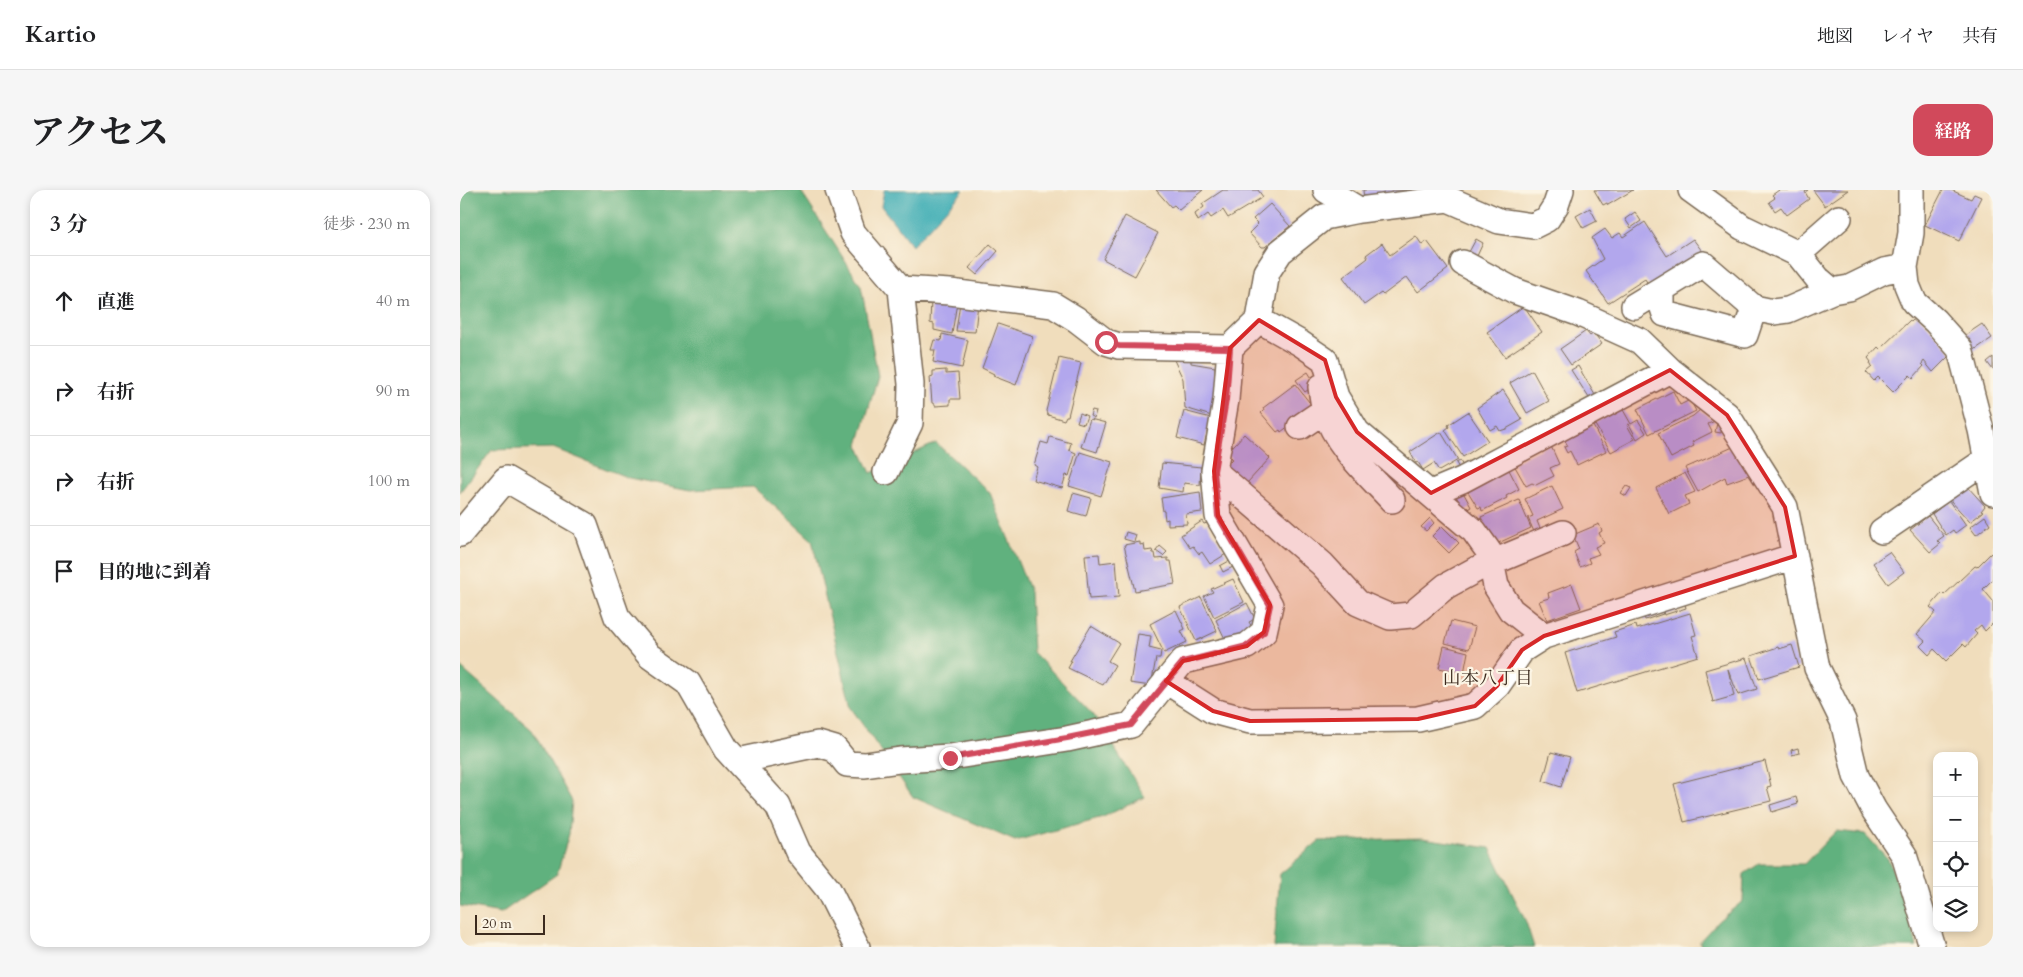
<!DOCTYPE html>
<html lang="ja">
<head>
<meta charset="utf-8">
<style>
	body { margin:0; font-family:Cardo,"Noto Serif JP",serif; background:#f6f6f6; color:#202124 }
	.controls { position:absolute; right:15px; bottom:15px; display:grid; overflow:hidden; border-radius:10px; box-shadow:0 2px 8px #0003 }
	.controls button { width:45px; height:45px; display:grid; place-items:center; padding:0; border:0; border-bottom:1px solid #e0e0e0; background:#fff; color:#202124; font:25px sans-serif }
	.scale { position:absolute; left:15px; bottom:12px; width:70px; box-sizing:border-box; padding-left:5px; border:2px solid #3b2a1e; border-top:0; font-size:14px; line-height:18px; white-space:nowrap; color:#3b2a1e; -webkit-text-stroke:4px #fcf5e5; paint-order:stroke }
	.stop { position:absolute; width:15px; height:15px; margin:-11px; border:4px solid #d1495b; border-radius:50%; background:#fff }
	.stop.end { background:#d1495b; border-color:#fff; box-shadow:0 1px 5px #0008 }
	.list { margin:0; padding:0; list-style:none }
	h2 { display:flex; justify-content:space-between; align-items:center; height:65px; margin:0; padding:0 20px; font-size:21px }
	h2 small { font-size:16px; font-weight:400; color:#757577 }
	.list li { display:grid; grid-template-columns:32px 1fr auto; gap:15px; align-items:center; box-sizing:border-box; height:90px; padding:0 20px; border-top:1px solid #e0e0e0 }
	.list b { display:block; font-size:19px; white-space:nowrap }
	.list em { font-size:16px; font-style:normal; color:#757577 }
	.icon { flex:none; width:28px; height:28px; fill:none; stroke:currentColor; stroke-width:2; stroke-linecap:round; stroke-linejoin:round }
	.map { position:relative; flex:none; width:1533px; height:757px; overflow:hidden; border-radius:15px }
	header { display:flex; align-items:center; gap:30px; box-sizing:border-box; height:70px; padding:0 25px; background:#fff; border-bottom:1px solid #e0e0e0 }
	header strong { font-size:24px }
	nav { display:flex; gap:28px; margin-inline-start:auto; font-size:18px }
	.intro { display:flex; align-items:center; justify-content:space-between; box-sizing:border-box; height:120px; padding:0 30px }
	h1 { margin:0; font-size:35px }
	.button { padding:12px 22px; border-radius:15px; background:#d1495b; color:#fff; font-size:18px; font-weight:700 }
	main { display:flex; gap:30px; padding:0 30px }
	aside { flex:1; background:#fff; border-radius:15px; box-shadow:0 2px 8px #0003 }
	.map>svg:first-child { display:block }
	.forest { fill:#60b17e; stroke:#4e6e4e }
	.water { fill:#3bacb4; stroke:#3b6b69 }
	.building { fill:#b2a7ed }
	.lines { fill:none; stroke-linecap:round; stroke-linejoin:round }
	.street-casing { stroke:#7a6955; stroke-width:28 }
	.street { stroke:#fff; stroke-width:25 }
	.route { stroke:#d1495b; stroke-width:6 }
	.marked { fill:#d62828; fill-opacity:0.2; stroke:#d62828; stroke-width:4; stroke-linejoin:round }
	.labels { text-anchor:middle; stroke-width:4.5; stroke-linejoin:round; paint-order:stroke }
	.neighbourhood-label { font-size:18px; fill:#3b2a1e; stroke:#fcf5e5 }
</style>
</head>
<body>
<header>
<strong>Kartio</strong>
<nav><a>地図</a><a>レイヤ</a><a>共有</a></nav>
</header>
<div class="intro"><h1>アクセス</h1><a class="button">経路</a></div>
<main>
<aside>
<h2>3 分<small>徒歩 · 230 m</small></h2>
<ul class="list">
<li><svg class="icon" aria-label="ahead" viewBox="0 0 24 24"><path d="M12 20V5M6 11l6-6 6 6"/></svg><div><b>直進</b></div><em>40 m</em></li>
<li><svg class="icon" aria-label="right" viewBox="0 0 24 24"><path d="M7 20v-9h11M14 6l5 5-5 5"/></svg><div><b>右折</b></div><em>90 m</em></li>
<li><svg class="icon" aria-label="right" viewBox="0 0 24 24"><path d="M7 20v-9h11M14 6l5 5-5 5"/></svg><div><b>右折</b></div><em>100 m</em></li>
<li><svg class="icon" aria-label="arrive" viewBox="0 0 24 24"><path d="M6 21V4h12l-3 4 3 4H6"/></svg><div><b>目的地に到着</b></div></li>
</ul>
</aside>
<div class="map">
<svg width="1533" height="757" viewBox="0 0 1533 757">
	<rect width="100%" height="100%" fill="#fcf5e5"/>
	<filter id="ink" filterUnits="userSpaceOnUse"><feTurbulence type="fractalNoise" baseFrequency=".02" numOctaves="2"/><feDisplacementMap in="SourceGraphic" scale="10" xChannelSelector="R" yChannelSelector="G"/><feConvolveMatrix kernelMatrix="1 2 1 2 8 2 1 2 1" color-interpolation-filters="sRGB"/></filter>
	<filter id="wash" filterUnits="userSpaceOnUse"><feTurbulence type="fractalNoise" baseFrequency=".0096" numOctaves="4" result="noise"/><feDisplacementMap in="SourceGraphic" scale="20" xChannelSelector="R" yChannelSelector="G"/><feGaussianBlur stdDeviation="1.12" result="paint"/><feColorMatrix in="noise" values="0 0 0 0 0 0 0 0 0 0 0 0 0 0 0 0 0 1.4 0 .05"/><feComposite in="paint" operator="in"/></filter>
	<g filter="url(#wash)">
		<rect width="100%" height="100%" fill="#f0ddbc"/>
		<path class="forest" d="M 0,0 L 340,0 L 401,96 L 418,186 L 398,255 L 411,283 L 476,253 L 530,303 L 570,402 L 573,462 L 633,524 L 685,607 L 643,627 L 555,651 L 453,607 L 391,518 L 352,350 L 293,297 L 230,300 L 169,288 L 93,258 L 32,260 L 0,302 Z
			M 0,477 L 72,540 L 112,611 L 109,644 L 97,684 L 41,723 L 0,716 Z
			M 1376,641 L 1405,644 L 1428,669 L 1449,723 L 1457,757 L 1241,757 L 1240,751 L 1258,731 L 1283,711 L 1284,684 L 1299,674 L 1344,674 Z
			M 962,648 L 1030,658 L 1066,732 L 1074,757 L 814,757 L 820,684 L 859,651 Z"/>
		<path class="water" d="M 424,0 L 504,0 L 452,56 L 421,16 Z"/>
		<g id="blocks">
			<path class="building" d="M 696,0 L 743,0 L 719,20 L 714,15 L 711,17 Z
				M 763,0 L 798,0 L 803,7 L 768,28 L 763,20 L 751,28 L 748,24 L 738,31 L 735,24 L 744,17 L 742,14 Z
				M 903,0 L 955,0 L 956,4 L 904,11 Z
				M 1134,0 L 1173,0 L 1148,15 L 1147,13 L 1143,15 Z
				M 1319,0 L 1348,0 L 1345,2 L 1349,9 L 1327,25 L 1321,17 L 1315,21 L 1309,12 L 1315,8 L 1312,5 Z
				M 1353,0 L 1388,0 L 1365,16 Z
				M 1483,0 L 1491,0 L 1511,9 L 1514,4 L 1521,7 L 1499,51 L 1465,35 Z
				M 810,14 L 830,36 L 805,57 L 802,57 L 789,43 L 798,34 L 793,29 Z
				M 1130,18 L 1137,31 L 1123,38 L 1116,26 Z
				M 1175,22 L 1181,31 L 1171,38 L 1165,29 Z
				M 665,26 L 698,43 L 675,86 L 643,69 Z
				M 1185,32 L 1207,66 L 1233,49 L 1245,65 L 1192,100 L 1185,89 L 1148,113 L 1126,81 L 1143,69 L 1132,48 L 1145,39 L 1152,48 L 1160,43 L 1163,47 Z
				M 956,46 L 962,55 L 967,51 L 988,79 L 958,102 L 947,87 L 923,105 L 921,103 L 904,115 L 883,87 L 908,68 L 906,65 L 922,53 L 930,65 Z
				M 1016,49 L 1023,53 L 1017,66 L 1009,62 Z
				M 530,54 L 538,61 L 517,85 L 509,78 Z
				M 471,110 L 497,112 L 492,144 L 474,140 L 474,134 L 470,133 Z
				M 500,112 L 518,113 L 515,142 L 496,141 Z
				M 1064,116 L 1082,142 L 1045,167 L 1027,142 Z
				M 1458,125 L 1492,163 L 1473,182 L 1464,171 L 1462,174 L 1464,176 L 1453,188 L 1450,185 L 1433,202 L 1418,187 L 1414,191 L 1406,182 L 1412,177 L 1410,173 L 1411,172 L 1408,168 L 1418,157 L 1420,159 L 1450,130 L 1451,132 Z
				M 538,134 L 573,146 L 556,195 L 533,186 L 534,184 L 522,178 Z
				M 1522,134 L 1532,148 L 1507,165 L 1498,150 Z
				M 1126,141 L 1130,146 L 1134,143 L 1142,154 L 1111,175 L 1100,159 Z
				M 482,144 L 508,150 L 502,178 L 473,172 L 475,160 L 471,160 L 474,150 L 481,151 Z
				M 1533,167 L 1533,180 L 1527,172 Z
				M 599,168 L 621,173 L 608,226 L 606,226 L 604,230 L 588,225 L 586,221 Z
				M 717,168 L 731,168 L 731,173 L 755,177 L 755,187 L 758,187 L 755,227 L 725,218 L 723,189 L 714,170 L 717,170 Z
				M 1118,176 L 1135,205 L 1129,208 L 1111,180 Z
				M 486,180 L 486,184 L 498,183 L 500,209 L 490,209 L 490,215 L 475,216 L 475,214 L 472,213 L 470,187 L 473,186 L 473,181 Z
				M 1072,180 L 1089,211 L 1067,223 L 1050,193 Z
				M 848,182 L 853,190 L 852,197 L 845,202 L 836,190 Z
				M 835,194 L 853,217 L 821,242 L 820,240 L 817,242 L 801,223 L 804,220 L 803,218 Z
				M 1043,200 L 1062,230 L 1046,239 L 1040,241 L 1037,236 L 1030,240 L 1017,218 Z
				M 1213,201 L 1220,215 L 1230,210 L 1236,221 L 1189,244 L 1177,219 Z
				M 1162,218 L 1171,234 L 1178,230 L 1186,243 L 1177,249 L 1169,234 L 1167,235 L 1175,249 L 1151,262 L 1134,233 Z
				M 632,220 L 636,221 L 634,228 L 630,226 Z
				M 1240,220 L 1255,231 L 1248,234 L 1252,242 L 1232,252 L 1234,256 L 1211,268 L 1198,243 L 1233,226 Z
				M 724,221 L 751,228 L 744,255 L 717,248 Z
				M 1008,222 L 1028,251 L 1003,267 L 985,240 L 989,237 L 988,235 Z
				M 620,223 L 627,226 L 624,234 L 617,232 Z
				M 630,229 L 646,233 L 637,262 L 621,257 Z
				M 1257,233 L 1262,234 L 1261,243 L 1255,242 Z
				M 1132,234 L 1146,261 L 1117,275 L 1110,261 L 1107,263 L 1104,257 L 1108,256 L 1104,249 Z
				M 981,242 L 998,270 L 979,281 L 974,273 L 963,280 L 958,272 L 956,273 L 950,262 Z
				M 784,244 L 810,268 L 787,293 L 777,284 L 774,286 L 764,277 L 772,269 L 766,264 Z
				M 590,247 L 611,253 L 609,260 L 616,263 L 609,286 L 606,285 L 602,298 L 573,290 L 577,277 L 574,275 L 581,252 L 588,254 Z
				M 1090,254 L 1099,274 L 1090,278 L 1094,286 L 1076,295 L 1072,293 L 1066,296 L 1053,273 Z
				M 1273,257 L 1289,285 L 1267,293 L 1265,287 L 1238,302 L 1225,278 Z
				M 620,262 L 652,272 L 641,306 L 609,296 Z
				M 1000,271 L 1003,276 L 999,278 L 996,273 Z
				M 702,273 L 741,277 L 740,295 L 724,293 L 723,302 L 699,298 Z
				M 1047,276 L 1059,299 L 1046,306 L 1047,308 L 1022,321 L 1021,317 L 1018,318 L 1007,300 Z
				M 1225,283 L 1235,302 L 1225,306 L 1229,314 L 1209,324 L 1196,298 Z
				M 1092,296 L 1103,319 L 1077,331 L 1081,341 L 1075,344 L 1068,328 L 1073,326 L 1065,309 Z
				M 1166,296 L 1171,298 L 1166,306 L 1161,303 Z
				M 1507,296 L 1525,316 L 1521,321 L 1523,322 L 1510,332 L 1490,310 Z
				M 740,302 L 742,322 L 726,324 L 727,334 L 708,335 L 708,329 L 705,330 L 704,321 L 703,321 L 701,308 Z
				M 1003,302 L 1011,317 L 1004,321 L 996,306 Z
				M 613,303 L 631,308 L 626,326 L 608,321 Z
				M 1059,310 L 1071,338 L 1034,355 L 1021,327 Z
				M 1489,311 L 1506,335 L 1495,343 L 1493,340 L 1486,345 L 1472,324 Z
				M 1468,326 L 1484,346 L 1477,351 L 1480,354 L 1470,362 L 1450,340 Z
				M 1525,326 L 1530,334 L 1516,345 L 1510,337 Z
				M 970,328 L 974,333 L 966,341 L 961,337 Z
				M 742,331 L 744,334 L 747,333 L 766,364 L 750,374 L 742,362 L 739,364 L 733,356 L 730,358 L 721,345 Z
				M 1139,334 L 1142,341 L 1139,343 L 1144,353 L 1135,357 L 1139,364 L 1128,368 L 1130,373 L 1120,377 L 1114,362 L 1119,359 L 1113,345 Z
				M 982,336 L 999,353 L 989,363 L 972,346 Z
				M 666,342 L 676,345 L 674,352 L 664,349 Z
				M 680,352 L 680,355 L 684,354 L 685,361 L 692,360 L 693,363 L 695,363 L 696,369 L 708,368 L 708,371 L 711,371 L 715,394 L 675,401 L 664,355 Z
				M 700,356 L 707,362 L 703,366 L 696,361 Z
				M 1429,362 L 1444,382 L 1428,394 L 1413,373 Z
				M 1531,363 L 1533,366 L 1533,389 L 1523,399 L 1533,411 L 1533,433 L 1525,441 L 1521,435 L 1514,441 L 1517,444 L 1506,457 L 1503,454 L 1486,471 L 1474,459 L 1469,465 L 1460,456 L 1465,451 L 1457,444 L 1476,422 L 1470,417 L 1482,403 L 1484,405 L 1515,376 L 1517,377 Z
				M 639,364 L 640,373 L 656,371 L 659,407 L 629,409 L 625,365 Z
				M 771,370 L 775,376 L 763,382 L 760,376 Z
				M 773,389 L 784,412 L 754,427 L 744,406 L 753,402 L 751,399 Z
				M 1112,394 L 1121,418 L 1087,430 L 1079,411 L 1089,408 L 1088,403 Z
				M 741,407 L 757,441 L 736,451 L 720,417 Z
				M 1224,411 L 1226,418 L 1204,425 L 1202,418 Z
				M 787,413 L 795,429 L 789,432 L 793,439 L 767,453 L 756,430 Z
				M 1201,417 L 1203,424 L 1185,430 L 1183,423 Z
				M 716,420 L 725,439 L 721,441 L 727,452 L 704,463 L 690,434 Z
				M 1230,423 L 1236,445 L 1232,446 L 1238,466 L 1117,503 L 1105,463 L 1156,447 L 1154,442 L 1176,435 L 1177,439 Z
				M 991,431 L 1015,437 L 1009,459 L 985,453 Z
				M 631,436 L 659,453 L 648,471 L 655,475 L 643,495 L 608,478 L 612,471 L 610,471 Z
				M 678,444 L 691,446 L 689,458 L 701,461 L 700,468 L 696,468 L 691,496 L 670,493 Z
				M 1332,455 L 1339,477 L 1299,489 L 1291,466 L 1318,457 L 1319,459 Z
				M 984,456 L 1008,462 L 1004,483 L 979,478 Z
				M 1286,468 L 1297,499 L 1278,505 L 1268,479 L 1274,506 L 1253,512 L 1245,480 Z
				M 1338,558 L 1339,563 L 1332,565 L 1331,560 Z
				M 1091,562 L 1110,567 L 1101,597 L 1083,591 Z
				M 1305,571 L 1311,596 L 1307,597 L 1311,611 L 1224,632 L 1214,594 Z
				M 1336,607 L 1338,614 L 1312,622 L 1310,615 Z"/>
		</g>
	</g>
	<g filter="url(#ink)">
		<use href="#blocks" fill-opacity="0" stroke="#7a6955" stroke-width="1"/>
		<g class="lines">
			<g class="street-casing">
				<path id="street" d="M 378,0 L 393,43 L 441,99 L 490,102 L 593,115 L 616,129 L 646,152 L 659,156 L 770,158
					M 866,0 L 899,20
					M 1231,0 L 1282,37 L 1338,64 L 1358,89 L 1372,101 L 1389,98 L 1424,81 L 1445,77
					M 1451,0 L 1451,43 L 1445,77 L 1447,95 L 1454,112 L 1475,131 L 1500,159 L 1521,240 L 1533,303
					M 1338,64 L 1379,28
					M 1003,73 L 1055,101 L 1118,123 L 1180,151 L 1210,180 L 1267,225 L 1325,317 L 1357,478 L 1383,531 L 1396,586 L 1414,620 L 1444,665 L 1472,757
					M 1202,99 L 1202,115 L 1205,124 L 1285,145 L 1294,118
					M 1174,116 L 1243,74 L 1294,118 L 1313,122 L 1328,120 L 1372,101
					M 799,130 L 840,153 L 865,170 L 876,207 L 897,242 L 1014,341 L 1029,362 L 1036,396 L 1051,420 L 1084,446
					M 861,197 C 862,205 863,213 865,220 C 876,256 908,284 932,310
					M 840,237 L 865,220
					M 754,281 L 862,374 L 898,413 L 930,427 L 951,425 L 986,396 L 1017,379 L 1103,343
					M 426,282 L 450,233 L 451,194 L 441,99
					M 971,303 L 1002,290 L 1210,180
					M 1422,341 L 1526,270
					M 0,344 L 46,289 L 125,335 L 157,427 L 190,466 L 228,493 L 266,559 L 318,616 L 338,662 L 368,699 L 397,757
					M 706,491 L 753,521 L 790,531 L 958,529 L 1015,516 L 1037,496 L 1062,460 L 1084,446 L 1335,366
					M 278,571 L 358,554 L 375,559 L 387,574 L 405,575 L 440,570 L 490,567 L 607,549 L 671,535 L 723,471 L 787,456 L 804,442 L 810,415 L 758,326 L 754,281 L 766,210 L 770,158 L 799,130 L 807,82 L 820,62 L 864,27 L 899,20 L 988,9 L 1039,31 L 1073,36 L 1087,29 L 1096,15 L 1101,0"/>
			</g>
			<use href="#street" class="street"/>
		</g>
	</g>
	<g class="lines" filter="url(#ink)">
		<path class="route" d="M 490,568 L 607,548 L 671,535 L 723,472 L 787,456 L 804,442 L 810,415 L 758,326 L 754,281 L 766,210 L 770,158 L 659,156 L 646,152"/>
	</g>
	<path class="marked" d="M 799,130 L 865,170 L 876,207 L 897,242 L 971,303 L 1210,180 L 1267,225 L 1325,317 L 1335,366 L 1084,446 L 1062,460 L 1037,496 L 1015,516 L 958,529 L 790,531 L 753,521 L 706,491 L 723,471 L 787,456 L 804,442 L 810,415 L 758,326 L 754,281 L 770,158 Z"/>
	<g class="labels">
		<g class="neighbourhood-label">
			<text x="1028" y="494">山本八丁目</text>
		</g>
	</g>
</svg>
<div class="controls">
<button>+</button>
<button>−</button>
<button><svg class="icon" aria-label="locate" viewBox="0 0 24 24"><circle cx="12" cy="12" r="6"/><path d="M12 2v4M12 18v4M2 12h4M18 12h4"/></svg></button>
<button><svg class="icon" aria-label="layers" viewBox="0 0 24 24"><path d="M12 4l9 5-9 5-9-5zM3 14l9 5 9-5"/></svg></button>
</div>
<div class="scale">20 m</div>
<div class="stop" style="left:646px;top:152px"></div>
<div class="stop end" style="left:490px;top:568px"></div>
</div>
</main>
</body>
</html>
